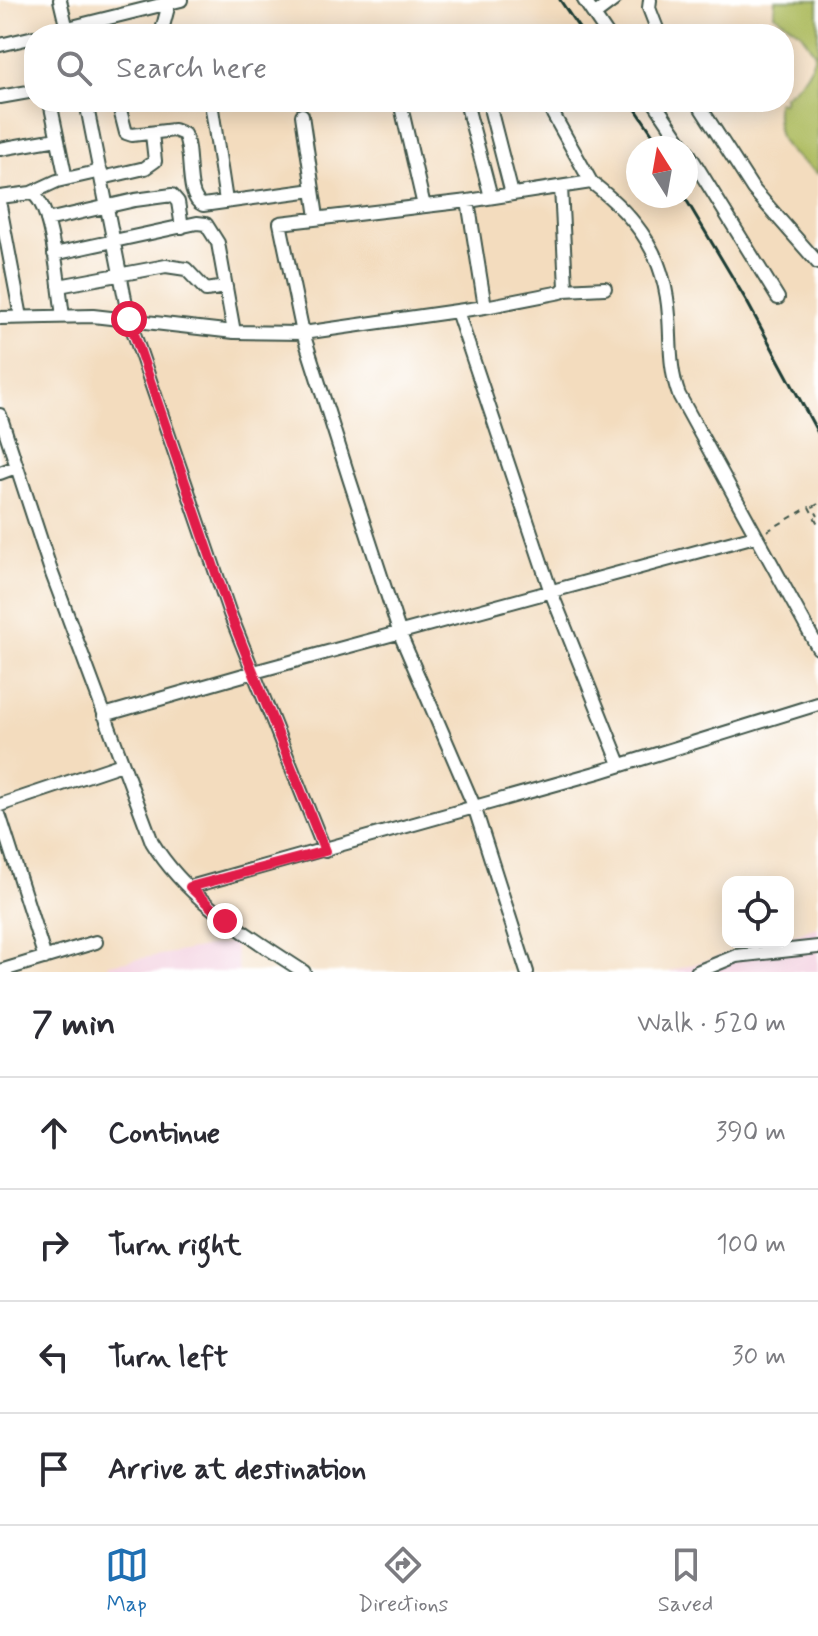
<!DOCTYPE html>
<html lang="en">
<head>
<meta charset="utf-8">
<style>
	body { margin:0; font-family:Mynerve,sans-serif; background:#f2f2f3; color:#2b2b33 }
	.controls { position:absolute; right:24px; bottom:24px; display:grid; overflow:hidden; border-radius:16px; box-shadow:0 4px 20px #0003 }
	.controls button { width:72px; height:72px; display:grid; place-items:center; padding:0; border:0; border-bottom:2px solid #e1e1e2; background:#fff; color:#2b2b33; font:40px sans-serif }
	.compass { position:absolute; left:626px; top:136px; width:72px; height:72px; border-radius:50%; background:#fff; box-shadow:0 4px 20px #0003; rotate:349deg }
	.stop { position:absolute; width:24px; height:24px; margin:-18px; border:6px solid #e11d48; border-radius:50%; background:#fff }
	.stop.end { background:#e11d48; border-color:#fff; box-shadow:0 2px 8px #0008 }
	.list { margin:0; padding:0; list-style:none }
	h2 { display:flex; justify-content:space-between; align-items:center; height:104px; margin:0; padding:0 32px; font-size:34px }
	h2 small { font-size:26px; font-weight:400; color:#7c7c81 }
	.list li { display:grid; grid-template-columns:52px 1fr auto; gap:24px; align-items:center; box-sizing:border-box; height:112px; padding:0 32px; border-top:2px solid #e1e1e2 }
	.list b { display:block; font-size:30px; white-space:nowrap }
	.list em { font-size:26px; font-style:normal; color:#7c7c81 }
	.icon { flex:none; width:44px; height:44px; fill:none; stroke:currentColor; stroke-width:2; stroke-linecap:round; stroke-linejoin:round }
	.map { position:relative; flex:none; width:818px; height:972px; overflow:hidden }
	.search { position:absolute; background:#fff; box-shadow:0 4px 20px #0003; left:24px; right:24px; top:24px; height:88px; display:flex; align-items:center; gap:20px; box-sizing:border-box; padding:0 28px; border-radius:32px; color:#7c7c81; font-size:30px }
	.sheet { height:552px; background:#fff }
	nav { display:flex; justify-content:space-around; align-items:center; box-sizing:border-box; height:112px; border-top:2px solid #e1e1e2; background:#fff; font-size:22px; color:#7c7c81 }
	nav a { display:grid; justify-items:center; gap:4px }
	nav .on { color:#1f6fb2 }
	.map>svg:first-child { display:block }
	.built { fill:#f3cfdf }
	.green { fill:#adbb5e; stroke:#667c49; stroke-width:2 }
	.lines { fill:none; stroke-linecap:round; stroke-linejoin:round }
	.minor-casing { stroke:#3f5549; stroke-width:16 }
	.path { stroke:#3f5549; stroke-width:2; stroke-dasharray:6 6; stroke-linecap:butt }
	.minor { stroke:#fff; stroke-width:12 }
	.rail { stroke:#1f3d34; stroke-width:3 }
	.route { stroke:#e11d48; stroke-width:10 }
</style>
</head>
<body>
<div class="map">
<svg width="818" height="972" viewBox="0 0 818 972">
	<rect width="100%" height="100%" fill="#fff"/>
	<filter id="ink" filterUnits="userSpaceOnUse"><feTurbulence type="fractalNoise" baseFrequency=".0125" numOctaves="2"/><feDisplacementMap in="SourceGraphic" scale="16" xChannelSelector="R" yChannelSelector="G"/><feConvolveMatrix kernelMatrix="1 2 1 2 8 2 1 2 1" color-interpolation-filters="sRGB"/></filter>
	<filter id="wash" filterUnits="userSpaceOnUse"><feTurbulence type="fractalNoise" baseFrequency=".006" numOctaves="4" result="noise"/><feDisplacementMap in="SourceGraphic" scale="32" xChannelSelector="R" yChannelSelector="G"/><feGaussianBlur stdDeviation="1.8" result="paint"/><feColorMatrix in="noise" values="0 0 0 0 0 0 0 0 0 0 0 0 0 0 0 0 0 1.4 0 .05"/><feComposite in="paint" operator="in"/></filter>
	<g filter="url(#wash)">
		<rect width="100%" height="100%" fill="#f3dcbe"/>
		<path class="built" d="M 818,927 L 818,972 L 668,972 L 768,942 L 788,942 L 788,936 Z
			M 234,942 L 239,972 L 108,972 L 109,964 Z"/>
		<path class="green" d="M 775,0 L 818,0 L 818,174 C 785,147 775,148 777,102 L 784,102 L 784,96 C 801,83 810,74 815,53 L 801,33 L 774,14 Z"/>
	</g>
	<g filter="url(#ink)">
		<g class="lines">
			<g class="minor-casing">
				<path id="minor" d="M 60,0 L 68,34
					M 584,0 L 607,34
					M 650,0 L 649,8 L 659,34
					M 594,15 L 614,0
					M 44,34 L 181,0
					M 161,34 L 170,0
					M 0,45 L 34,37
					M 0,97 L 34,91
					M 50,102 L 66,179
					M 86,102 L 129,319 L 230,614 L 325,851
					M 118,102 L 126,133 L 132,135 L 174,130 L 184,134 C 194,154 184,197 203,205 L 313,190
					M 400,102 L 424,206
					M 466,102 L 491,197
					M 654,102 L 685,148
					M 697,102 L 753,189 L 818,263
					M 212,109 L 226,201
					M 491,112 L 512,194
					M 553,114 L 591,182
					M 302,115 L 317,217
					M 0,149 L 57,139
					M 686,149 L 778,298
					M 102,178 L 145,168 L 155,161 L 152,134
					M 31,193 L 57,181 L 101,171
					M 0,197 L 31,193 C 53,202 59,291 63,316
					M 468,201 L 485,307
					M 0,206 L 21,317
					M 47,220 L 135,200 L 172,195 L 178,202 L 182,227
					M 54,254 L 197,223 L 206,224 L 218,243 L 234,332
					M 59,286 L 166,266 L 186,269 L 206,290 L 226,287
					M 564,290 L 605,288
					M 457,311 L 551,592 L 620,764
					M 0,318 L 93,316 L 234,332 L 303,333 L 485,307 L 561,292 L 566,287 L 561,187
					M 0,415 L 51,571 L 152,842 C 188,901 248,935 304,972
					M 0,473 L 16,467
					M 104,715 L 254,672 L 755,536
					M 0,805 L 122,764
					M 0,817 L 45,958
					M 190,887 L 599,772 L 818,704
					M 0,971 L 96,942
					M 527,972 L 474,806 L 400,634 L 350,481 L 303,333 L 280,223 L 468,201 L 591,182 C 638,218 665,255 669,316 C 671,343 669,369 679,395 L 818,648
					M 697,972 L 736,956 L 818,947"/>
			</g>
			<path class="path" d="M 818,504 L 813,507 L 818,516
				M 767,531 L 809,507 L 818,524"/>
			<use href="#minor" class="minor"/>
			<path class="rail" d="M 560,0 L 583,34
				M 631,102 L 662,148
				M 684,196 L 746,300 L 818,433"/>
		</g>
	</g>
	<g class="lines" filter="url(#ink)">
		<path class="route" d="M 129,319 L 230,614 L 325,851 L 190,887 L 225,921"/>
	</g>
</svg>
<div class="controls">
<button><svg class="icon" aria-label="locate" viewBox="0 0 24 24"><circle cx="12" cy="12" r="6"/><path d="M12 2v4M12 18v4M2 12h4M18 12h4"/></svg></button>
</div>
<svg class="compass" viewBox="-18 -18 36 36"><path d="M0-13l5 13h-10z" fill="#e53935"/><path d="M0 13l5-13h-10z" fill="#7c7c81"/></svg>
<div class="stop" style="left:129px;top:319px"></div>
<div class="stop end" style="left:225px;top:921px"></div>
<div class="search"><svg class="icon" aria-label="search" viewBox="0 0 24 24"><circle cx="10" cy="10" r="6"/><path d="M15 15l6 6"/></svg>Search here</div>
</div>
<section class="sheet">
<h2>7 min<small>Walk · 520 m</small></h2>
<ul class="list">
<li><svg class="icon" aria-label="ahead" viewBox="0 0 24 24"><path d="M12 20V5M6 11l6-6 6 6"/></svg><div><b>Continue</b></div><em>390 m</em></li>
<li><svg class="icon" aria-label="right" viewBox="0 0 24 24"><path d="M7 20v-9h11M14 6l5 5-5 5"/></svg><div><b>Turn right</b></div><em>100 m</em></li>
<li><svg class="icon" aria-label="left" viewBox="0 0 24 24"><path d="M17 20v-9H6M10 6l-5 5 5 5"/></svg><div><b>Turn left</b></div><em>30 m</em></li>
<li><svg class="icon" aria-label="arrive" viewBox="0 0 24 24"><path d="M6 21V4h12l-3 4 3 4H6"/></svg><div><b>Arrive at destination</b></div></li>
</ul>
</section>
<nav>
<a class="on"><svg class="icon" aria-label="map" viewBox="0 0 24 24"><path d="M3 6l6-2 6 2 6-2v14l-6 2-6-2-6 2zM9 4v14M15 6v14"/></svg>Map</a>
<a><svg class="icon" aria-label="directions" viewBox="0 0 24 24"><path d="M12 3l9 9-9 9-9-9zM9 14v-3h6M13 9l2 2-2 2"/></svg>Directions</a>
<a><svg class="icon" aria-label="saved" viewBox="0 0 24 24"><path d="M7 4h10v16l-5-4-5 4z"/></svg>Saved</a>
</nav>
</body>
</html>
